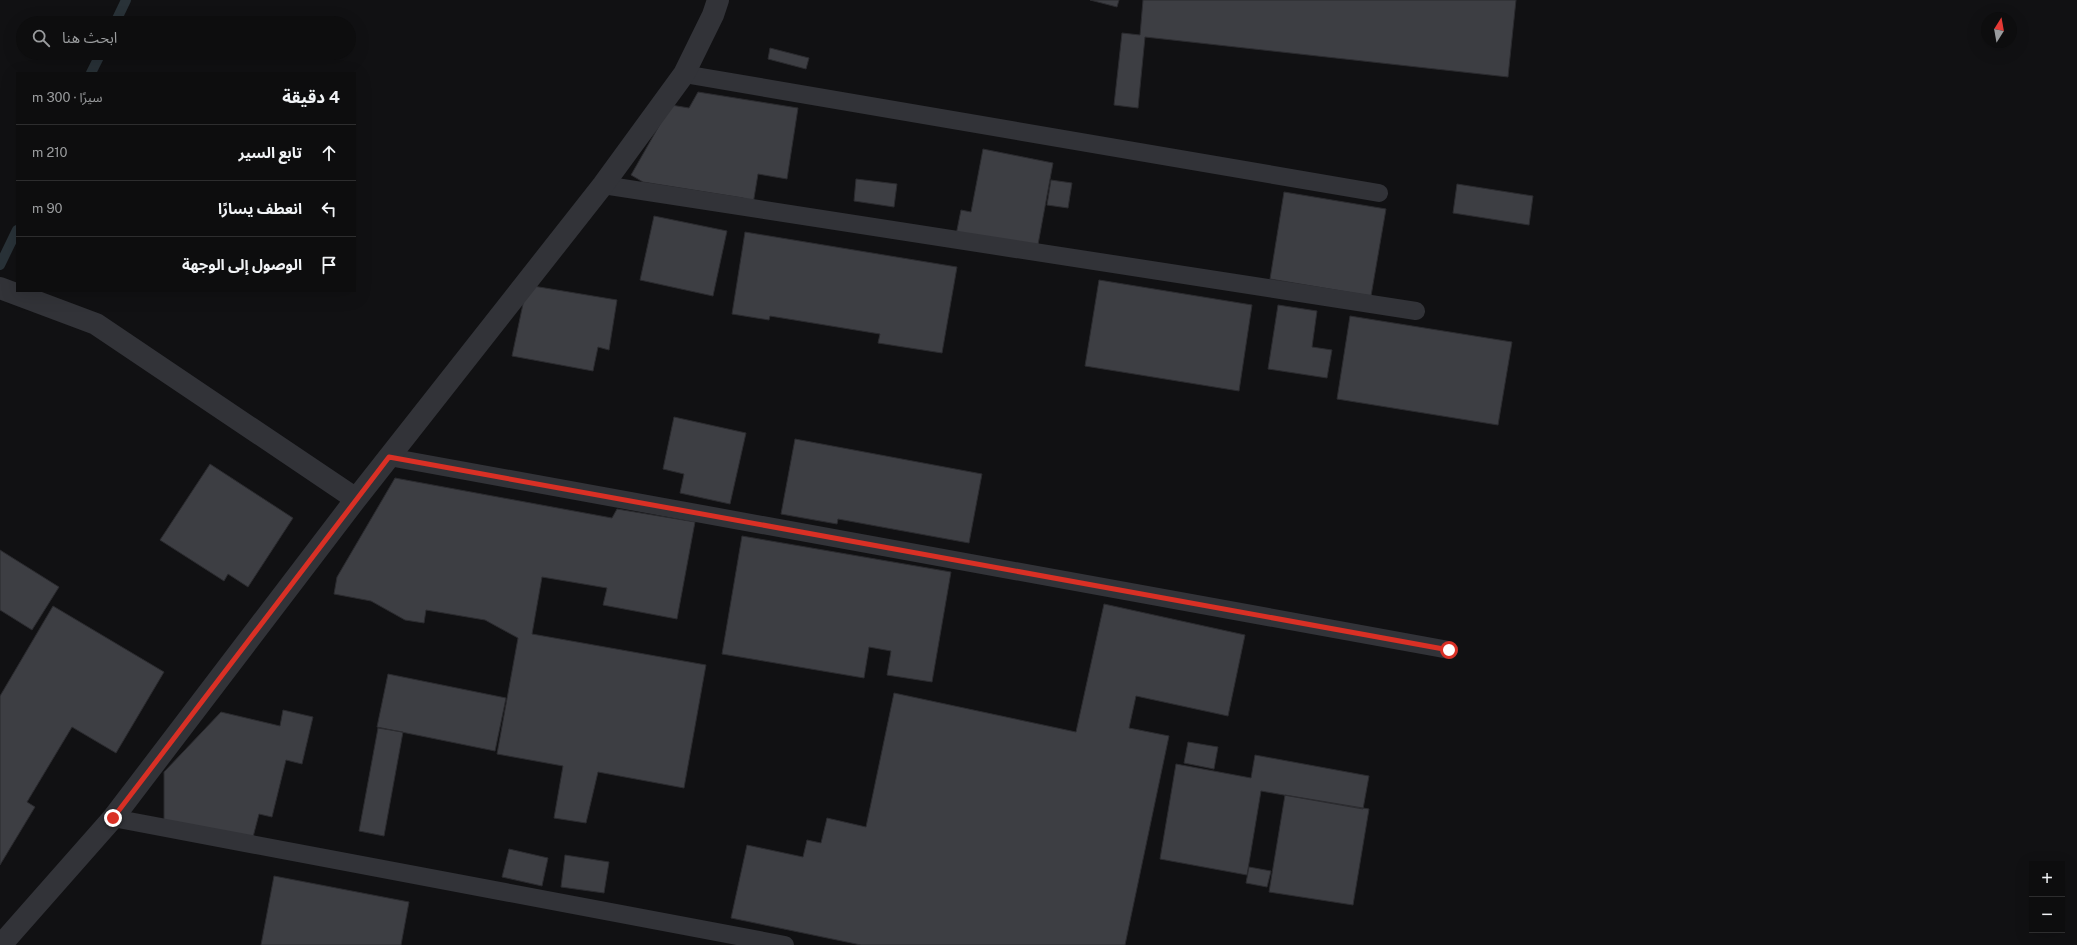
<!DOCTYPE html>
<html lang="ar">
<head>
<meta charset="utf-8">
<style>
	body { margin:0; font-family:"Public Sans","Noto Sans Arabic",sans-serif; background:#1b1b1c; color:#f1f3f6; direction:rtl }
	.controls { position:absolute; right:12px; bottom:12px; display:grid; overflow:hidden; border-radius:0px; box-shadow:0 4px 16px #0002 }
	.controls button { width:36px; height:36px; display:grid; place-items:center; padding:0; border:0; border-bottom:1px solid #2d2d2e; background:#0d0d0e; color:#f1f3f6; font:20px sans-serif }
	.compass { position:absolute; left:1981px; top:12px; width:36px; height:36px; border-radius:50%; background:#0d0d0e; box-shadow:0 4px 16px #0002; rotate:11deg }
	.stop { position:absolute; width:12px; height:12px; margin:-9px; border:3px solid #d93025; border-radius:50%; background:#fff }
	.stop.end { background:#d93025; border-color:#fff; box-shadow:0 1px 4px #0008 }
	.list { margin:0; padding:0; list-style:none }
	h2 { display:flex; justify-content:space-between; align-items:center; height:52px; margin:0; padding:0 16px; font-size:17px }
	h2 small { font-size:13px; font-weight:400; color:#9a9c9e }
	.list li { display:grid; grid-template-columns:26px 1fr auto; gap:12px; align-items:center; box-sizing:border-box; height:56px; padding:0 16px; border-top:1px solid #2d2d2e }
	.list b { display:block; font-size:15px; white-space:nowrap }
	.list em { font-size:13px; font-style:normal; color:#9a9c9e }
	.icon { flex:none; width:22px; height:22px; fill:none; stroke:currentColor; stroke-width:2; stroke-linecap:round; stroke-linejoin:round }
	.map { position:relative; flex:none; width:2077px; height:945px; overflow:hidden; direction:ltr }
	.search { position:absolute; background:#0d0d0e; box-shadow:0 4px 16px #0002; left:16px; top:16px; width:340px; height:44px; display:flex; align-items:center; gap:10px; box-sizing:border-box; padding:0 14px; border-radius:22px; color:#9a9c9e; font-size:15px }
	.panel { position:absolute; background:#0d0d0e; box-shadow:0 4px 16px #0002; left:16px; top:72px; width:340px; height:220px; border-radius:0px; direction:rtl }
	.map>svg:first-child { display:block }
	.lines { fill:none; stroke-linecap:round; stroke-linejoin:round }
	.stream { stroke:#293238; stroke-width:10 }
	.building { fill:#3d3e43; stroke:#2b2b2f }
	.lane { stroke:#323338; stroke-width:18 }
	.street { stroke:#323338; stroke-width:22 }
	.route { stroke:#d93025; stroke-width:5 }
</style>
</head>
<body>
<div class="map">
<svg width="2077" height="945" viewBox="0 0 2077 945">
	<rect width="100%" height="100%" fill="#111113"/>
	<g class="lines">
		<path class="stream" d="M 115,23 L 126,0
			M 91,73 L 101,53
			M 0,265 L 17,230"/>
	</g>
	<path class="building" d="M 1090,0 L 1119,0 L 1117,7 Z
		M 1143,0 L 1516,0 L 1508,77 L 1145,37 L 1138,108 L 1114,105 L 1122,33 L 1140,35 Z
		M 770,48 L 809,58 L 806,69 L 768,59 Z
		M 698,92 L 798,108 L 787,179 L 758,174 L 753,204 L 743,198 L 643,182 L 631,175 L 671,105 L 689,108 Z
		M 983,149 L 1053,163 L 1037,250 L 956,235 L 961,210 L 971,212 Z
		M 856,179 L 897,184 L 894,207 L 854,201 Z
		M 1051,180 L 1072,183 L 1068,208 L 1047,205 Z
		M 1457,184 L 1533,196 L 1529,225 L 1453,213 Z
		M 1284,192 L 1386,209 L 1371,296 L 1270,279 Z
		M 654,216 L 727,231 L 713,296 L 640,280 Z
		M 745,232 L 957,267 L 942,353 L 878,343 L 880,334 L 770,316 L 769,320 L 732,314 Z
		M 1099,280 L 1252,305 L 1239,391 L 1085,366 Z
		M 527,285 L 617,300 L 609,350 L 598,347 L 593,371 L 512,356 Z
		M 1278,305 L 1317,311 L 1312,347 L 1332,350 L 1327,378 L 1268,369 Z
		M 1350,316 L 1512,342 L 1498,425 L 1337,399 Z
		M 674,417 L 746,433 L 730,504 L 680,493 L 684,474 L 663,469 Z
		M 795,439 L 982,474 L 969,543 L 838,519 L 837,524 L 781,514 Z
		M 210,464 L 293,518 L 248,587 L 228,574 L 224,581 L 160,540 Z
		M 395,478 L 612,518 L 617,509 L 695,522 L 677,619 L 603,605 L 607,588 L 542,577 L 532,634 L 706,665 L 684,788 L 598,772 L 586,823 L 554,818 L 563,766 L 497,754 L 518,638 L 485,620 L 426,610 L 424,623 L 405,620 L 371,601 L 334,594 L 337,577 Z
		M 742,536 L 951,572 L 932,682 L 887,675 L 891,651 L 869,647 L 864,678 L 722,654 Z
		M 0,550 L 59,587 L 32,630 L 0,610 Z
		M 1104,604 L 1245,635 L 1228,716 L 1136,696 L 1129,728 L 1169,736 L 1125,945 L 861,945 L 731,918 L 747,845 L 803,857 L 807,840 L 821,843 L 827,818 L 866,827 L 894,693 L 1076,732 Z
		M 53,606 L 164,672 L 116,753 L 72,727 L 27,802 L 35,807 L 0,865 L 0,696 Z
		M 388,674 L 506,698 L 495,751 L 377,727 Z
		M 283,710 L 313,717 L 302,764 L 286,760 L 272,817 L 259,814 L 252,841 L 164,820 L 164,772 L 221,712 L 280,726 Z
		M 378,728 L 403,732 L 384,836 L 359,831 Z
		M 1188,742 L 1218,747 L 1214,769 L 1184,763 Z
		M 1255,755 L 1369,776 L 1363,809 L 1261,791 L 1247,875 L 1160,859 L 1176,764 L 1251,778 Z
		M 1285,795 L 1369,809 L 1353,905 L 1269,892 Z
		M 509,849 L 548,858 L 542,886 L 502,877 Z
		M 565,855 L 609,862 L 604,893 L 561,887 Z
		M 1249,867 L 1271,871 L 1267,887 L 1246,883 Z
		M 274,876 L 409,902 L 401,945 L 261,945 Z"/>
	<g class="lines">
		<path class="lane" d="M 684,74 L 1379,193
			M 603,185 L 1416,311
			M 389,457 L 1449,650
			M 113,818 L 785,945"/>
		<path class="street" d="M 0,288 L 96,324 L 356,499
			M 1,945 L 113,818 L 356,499 L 603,185 L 684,74 L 713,15 L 718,0"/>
	</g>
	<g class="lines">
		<path class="route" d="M 113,818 L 389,457 L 1449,650"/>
	</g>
</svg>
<div class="controls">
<button>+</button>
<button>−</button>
</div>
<svg class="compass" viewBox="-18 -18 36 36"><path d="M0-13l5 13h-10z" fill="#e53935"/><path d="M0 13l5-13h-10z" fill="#9a9c9e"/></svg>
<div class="stop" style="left:1449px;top:650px"></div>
<div class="stop end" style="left:113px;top:818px"></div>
<div class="search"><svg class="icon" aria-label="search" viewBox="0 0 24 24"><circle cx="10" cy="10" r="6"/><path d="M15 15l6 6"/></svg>ابحث هنا</div>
<section class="panel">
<h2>4 دقيقة<small>سيرًا · 300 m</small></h2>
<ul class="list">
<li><svg class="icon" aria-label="ahead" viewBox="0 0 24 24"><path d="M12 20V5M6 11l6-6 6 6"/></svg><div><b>تابع السير</b></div><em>210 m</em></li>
<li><svg class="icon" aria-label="left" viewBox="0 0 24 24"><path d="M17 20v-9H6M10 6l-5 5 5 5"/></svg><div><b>انعطف يسارًا</b></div><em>90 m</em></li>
<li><svg class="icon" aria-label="arrive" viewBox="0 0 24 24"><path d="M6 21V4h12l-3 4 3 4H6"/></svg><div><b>الوصول إلى الوجهة</b></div></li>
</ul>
</section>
</div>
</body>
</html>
